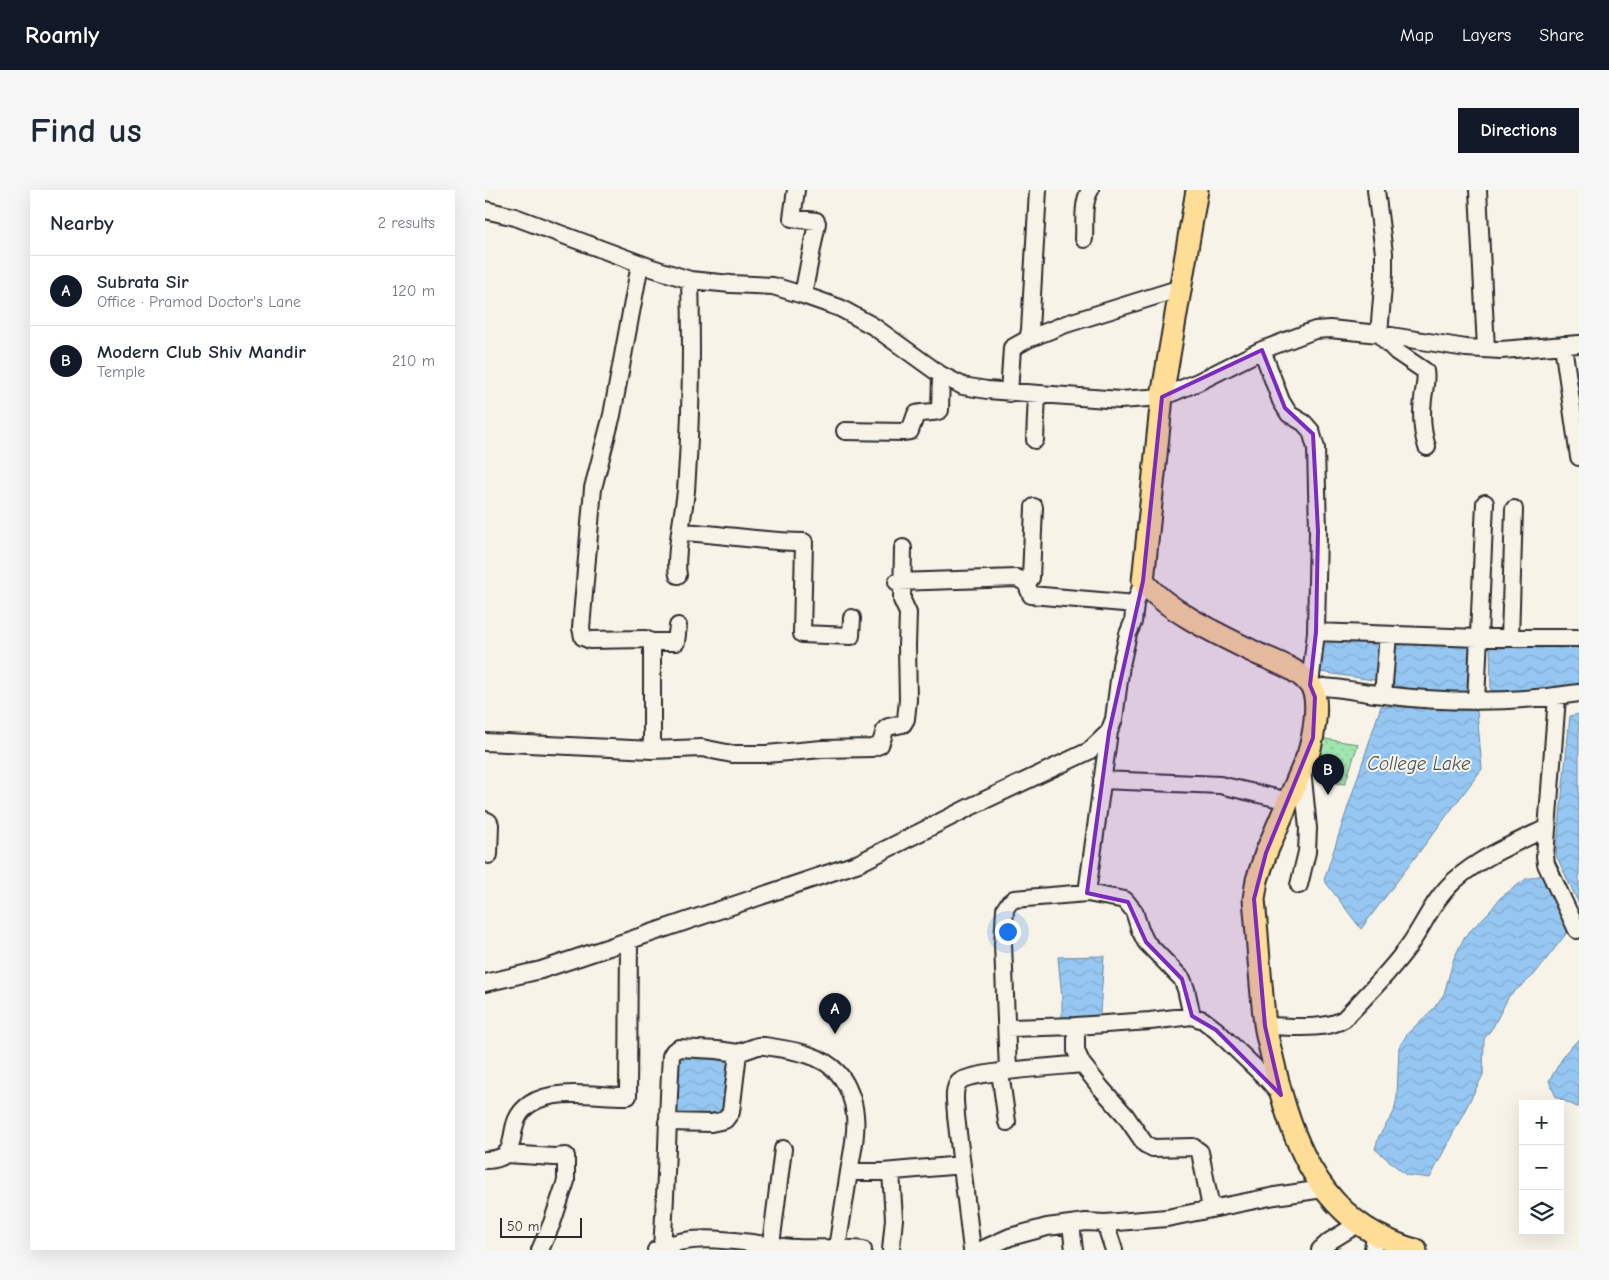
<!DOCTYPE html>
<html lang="en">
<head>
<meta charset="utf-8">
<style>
	body { margin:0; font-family:"Comic Neue",sans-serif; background:#f6f6f7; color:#1f2937 }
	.controls { position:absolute; right:15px; bottom:15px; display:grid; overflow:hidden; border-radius:0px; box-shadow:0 5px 20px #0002 }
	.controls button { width:45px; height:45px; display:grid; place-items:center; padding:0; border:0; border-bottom:1px solid #e0e1e3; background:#fff; color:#1f2937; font:25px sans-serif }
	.scale { position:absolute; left:15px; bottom:12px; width:82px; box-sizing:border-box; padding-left:5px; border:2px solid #2b2b2b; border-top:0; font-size:14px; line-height:18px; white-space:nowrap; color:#2b2b2b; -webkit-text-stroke:4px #f7f3e8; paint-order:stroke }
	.you { position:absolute; left:522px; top:741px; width:18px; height:18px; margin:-12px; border:4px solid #fff; border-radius:50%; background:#1a73e8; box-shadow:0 0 0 8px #1a73e833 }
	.badge { display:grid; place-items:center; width:32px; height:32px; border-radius:50%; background:#111827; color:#fff; font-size:16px; font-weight:700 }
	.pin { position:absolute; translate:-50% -41px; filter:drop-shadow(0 1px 2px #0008) }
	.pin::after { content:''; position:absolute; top:26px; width:18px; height:15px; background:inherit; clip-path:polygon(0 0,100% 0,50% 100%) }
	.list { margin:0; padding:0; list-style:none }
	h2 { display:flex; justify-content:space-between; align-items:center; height:65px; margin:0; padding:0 20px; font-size:21px }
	h2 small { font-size:16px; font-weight:400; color:#747a83 }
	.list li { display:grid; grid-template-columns:32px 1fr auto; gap:15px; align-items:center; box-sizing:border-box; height:70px; padding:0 20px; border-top:1px solid #e0e1e3 }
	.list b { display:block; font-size:19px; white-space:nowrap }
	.list p { margin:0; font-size:16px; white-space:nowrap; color:#747a83 }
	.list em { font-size:16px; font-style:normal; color:#747a83 }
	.icon { flex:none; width:28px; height:28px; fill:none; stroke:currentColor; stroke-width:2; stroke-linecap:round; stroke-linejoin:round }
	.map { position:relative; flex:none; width:1094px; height:1060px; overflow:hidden; border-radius:0px }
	header { display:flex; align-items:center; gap:30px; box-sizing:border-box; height:70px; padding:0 25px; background:#111827; color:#fff }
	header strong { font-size:24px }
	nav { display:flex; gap:28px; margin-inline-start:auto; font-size:18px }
	.intro { display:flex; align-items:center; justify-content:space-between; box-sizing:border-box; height:120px; padding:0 30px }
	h1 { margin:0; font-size:35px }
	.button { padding:12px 22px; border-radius:0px; background:#111827; color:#fff; font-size:18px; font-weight:700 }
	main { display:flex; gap:30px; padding:0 30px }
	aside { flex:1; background:#fff; border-radius:0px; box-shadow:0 5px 20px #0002 }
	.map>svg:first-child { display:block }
	.park { fill:url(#park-dots); stroke:#66886e }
	.water { fill:url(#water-waves); stroke:#6b89a2 }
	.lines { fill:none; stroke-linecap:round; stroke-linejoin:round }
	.minor-casing { stroke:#2b2b2b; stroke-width:20 }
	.major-casing { stroke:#2b2b2b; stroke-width:25 }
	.minor { stroke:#f7f3e8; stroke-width:16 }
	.major { stroke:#fedd96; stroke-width:21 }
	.marked { fill:#7b2cbf; fill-opacity:0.2; stroke:#7b2cbf; stroke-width:4; stroke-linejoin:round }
	.labels { text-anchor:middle; stroke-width:4; stroke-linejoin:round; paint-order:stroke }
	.water-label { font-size:19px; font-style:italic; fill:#46525d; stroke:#f7f3e8 }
</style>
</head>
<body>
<header>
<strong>Roamly</strong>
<nav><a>Map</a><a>Layers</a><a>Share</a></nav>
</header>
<div class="intro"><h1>Find us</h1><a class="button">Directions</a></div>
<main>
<aside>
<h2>Nearby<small>2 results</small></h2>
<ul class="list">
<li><span class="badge">A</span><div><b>Subrata Sir</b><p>Office · Pramod Doctor's Lane</p></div><em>120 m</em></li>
<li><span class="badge">B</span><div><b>Modern Club Shiv Mandir</b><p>Temple</p></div><em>210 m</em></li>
</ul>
</aside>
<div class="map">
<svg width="1094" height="1060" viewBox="0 0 1094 1060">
	<defs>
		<pattern id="park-dots" width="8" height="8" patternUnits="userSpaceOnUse" patternTransform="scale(1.25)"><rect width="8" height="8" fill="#a1e5b0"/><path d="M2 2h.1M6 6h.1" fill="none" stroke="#8bc598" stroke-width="1.8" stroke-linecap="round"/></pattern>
		<pattern id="water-waves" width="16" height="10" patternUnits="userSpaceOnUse" patternTransform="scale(1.25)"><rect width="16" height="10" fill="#96c7f2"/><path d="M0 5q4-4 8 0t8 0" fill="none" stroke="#81abd0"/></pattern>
	</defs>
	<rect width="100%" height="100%" fill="#f7f3e8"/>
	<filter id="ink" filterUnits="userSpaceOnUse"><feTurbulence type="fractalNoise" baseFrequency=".02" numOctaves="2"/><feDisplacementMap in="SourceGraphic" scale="10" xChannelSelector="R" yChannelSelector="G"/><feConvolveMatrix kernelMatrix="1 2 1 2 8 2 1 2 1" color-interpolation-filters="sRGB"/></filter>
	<g filter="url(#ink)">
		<path class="park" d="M 840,549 L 873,554 L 860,594 L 838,591 L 830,578 Z"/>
		<path class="water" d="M 838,448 L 901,451 L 895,491 L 835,482 Z
			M 917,450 L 986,454 L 986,503 L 902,500 L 908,462 Z
			M 1005,454 L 1094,456 L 1094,497 L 1061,500 L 1006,501 Z
			M 896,516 L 992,521 L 997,579 L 876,739 L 839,690 Z
			M 1094,524 L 1094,714 L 1071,665 L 1085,526 Z
			M 1057,685 L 1084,740 L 1049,785 L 1024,806 L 1008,837 L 999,849 L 998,885 L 945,988 L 921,985 L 890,959 L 894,946 L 909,922 L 912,907 L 914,857 L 923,843 L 949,818 L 959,804 L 969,768 L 980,746 L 1006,720 L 1015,708 L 1041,689 Z
			M 619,766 L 615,823 L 613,831 L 577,832 L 577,808 L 573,767 Z
			M 1094,849 L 1094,917 L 1092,917 L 1071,907 L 1064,891 L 1081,862 Z
			M 191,866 L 244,871 L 238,928 L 185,923 Z"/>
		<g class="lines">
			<g class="minor-casing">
				<path id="minor" d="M 311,0 L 307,28 L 331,31 L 332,33 L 318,105
					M 891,0 L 899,63 L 899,84 L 894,144 L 912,162 L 940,181 C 942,190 939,199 938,209 C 936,225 937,241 942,257
					M 993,0 L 1001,159
					M 0,20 L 30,27 L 167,78 L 205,90 L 246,94 L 288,96 L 318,105 L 355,118 L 388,136 L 456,185 L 478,196 L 502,200 L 635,210 L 677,207 L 713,192 L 777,160 L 830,140 L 845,139 L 894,144 L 981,158 L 1016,160 L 1094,154
					M 599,49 C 600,33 597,14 605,0
					M 543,149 L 581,134 L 696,98
					M 1078,155 L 1094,267
					M 777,160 L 796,211 L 804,224 L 819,233 L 826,241 L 831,258 L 833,341 L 831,442 L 825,495
					M 524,203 L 527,158 L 543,149 L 545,140 L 553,0
					M 360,241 L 418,242 L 425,241 L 431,224 C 439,221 448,224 455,220 L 456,185
					M 550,250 L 552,204
					M 196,342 C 237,344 278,352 319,352 L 317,444 L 366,446 L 367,428
					M 193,385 C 189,367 199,321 201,301 C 206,232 207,159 205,90
					M 412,392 L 532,388 L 541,393 L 546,405 L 650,414
					M 541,393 L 546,388 L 549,317
					M 831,442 L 993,448 L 1094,448
					M 1025,448 L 1029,319
					M 166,452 L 191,452 L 193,436
					M 828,500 L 838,497 L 849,498 C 866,500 882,503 899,505 C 963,513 1029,513 1094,503
					M 898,505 L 903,445
					M 1072,507 L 1060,666 L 1061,674 L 1092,740
					M 991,511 L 1000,313
					M 0,552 L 167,560 L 167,458 L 166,452 L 160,449 L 105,450 L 98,447 L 96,438 L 108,298 L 127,225 L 155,74
					M 167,560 L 217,558 L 247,564 L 281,564 L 337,559 L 387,558 L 395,555 C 404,535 393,539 418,534 L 421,529 L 423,510 L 422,456 L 423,423 L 417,410 L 418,358
					M 617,590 L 735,595 L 804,611
					M 0,630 L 4,632 L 5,635 L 4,665
					M 814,695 L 822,662 L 823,638 L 817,579
					M 602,703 L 624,542
					M 0,793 L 56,780 L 374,673 L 485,617 L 604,561 L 624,542 L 629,529 L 636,475 L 643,444 L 648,432 L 650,414 L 658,391
					M 780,836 C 803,836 840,841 859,829 C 881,806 904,783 923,757 C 939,735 948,710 969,691 C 996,667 1030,653 1062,638
					M 522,838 L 591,836
					M 523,881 L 518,754 L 520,719 L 524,713 L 529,709 L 602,703 L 640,710 L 649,721 L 655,740 L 661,752 L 697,789 L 701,799 L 707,826
					M 515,882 L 522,932
					M 182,932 L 226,933 L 240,930 L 246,922 L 253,863
					M 22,964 L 69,967 L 81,966 L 81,991 L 67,1033 L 55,1060
					M 0,970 C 43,969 14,935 45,914 C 70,897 114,907 143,906 L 144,751
					M 364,982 L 398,982 L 477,975
					M 726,1018 L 715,962 L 708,957 L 668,958 L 660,954 L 640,925 L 616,898 L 597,874 L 591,861 L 591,836 L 665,831 L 707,826 L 718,830 L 731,840 L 782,889 L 796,905
					M 620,1033 L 629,1060
					M 586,1034 L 589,1060
					M 286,1055 L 298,959
					M 177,1057 C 182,993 182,930 186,866 L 189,861 L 194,858 L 232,860 L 253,863 L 273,856 L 280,856 C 305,860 335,863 353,883 C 363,894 369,912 370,925 C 372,944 367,964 364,982 C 360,1007 356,1032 352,1058
					M 171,1060 C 214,1038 267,1056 312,1058 C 334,1059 356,1057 378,1060
					M 406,1060 L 409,1029 L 406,982
					M 487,1060 L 471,926 C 471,916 467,900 474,892 C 483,882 578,876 597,874
					M 496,1060 L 525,1047 L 562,1037 L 601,1032 L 620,1033 L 682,1028 L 790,1006 L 838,999
					M 835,1060 L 845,1051 L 873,1034
					M 888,1060 L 890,1044"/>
			</g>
			<g class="major-casing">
				<path id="major" d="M 712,0 L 677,207 L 658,391 C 681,421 739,447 773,464 C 791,472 817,480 827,498 C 835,513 828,549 823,565 L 781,663 L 772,690 L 769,709 C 773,751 775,793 780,834 C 782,848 786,862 789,875 C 805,946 832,1019 903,1050 C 912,1054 921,1058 931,1060"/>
			</g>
			<use href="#minor" class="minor"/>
			<use href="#major" class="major"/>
		</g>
	</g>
	<path class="marked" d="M 777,160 L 800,218 L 828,244 L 833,341 L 831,442 L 825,495 L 830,507 L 828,548 L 781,663 L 769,709 L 780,836 L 796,905 L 731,840 L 707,826 L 697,789 L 661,752 L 643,712 L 602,703 L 624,542 L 658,391 L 677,207 Z"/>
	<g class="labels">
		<g class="water-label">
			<text x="934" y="580">College Lake</text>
		</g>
	</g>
</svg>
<div class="controls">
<button>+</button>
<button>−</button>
<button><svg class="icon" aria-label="layers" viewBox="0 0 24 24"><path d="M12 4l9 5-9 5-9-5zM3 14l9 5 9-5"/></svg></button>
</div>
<div class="scale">50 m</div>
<div class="you"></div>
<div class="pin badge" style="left:350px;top:844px">A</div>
<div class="pin badge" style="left:843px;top:605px">B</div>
</div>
</main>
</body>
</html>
